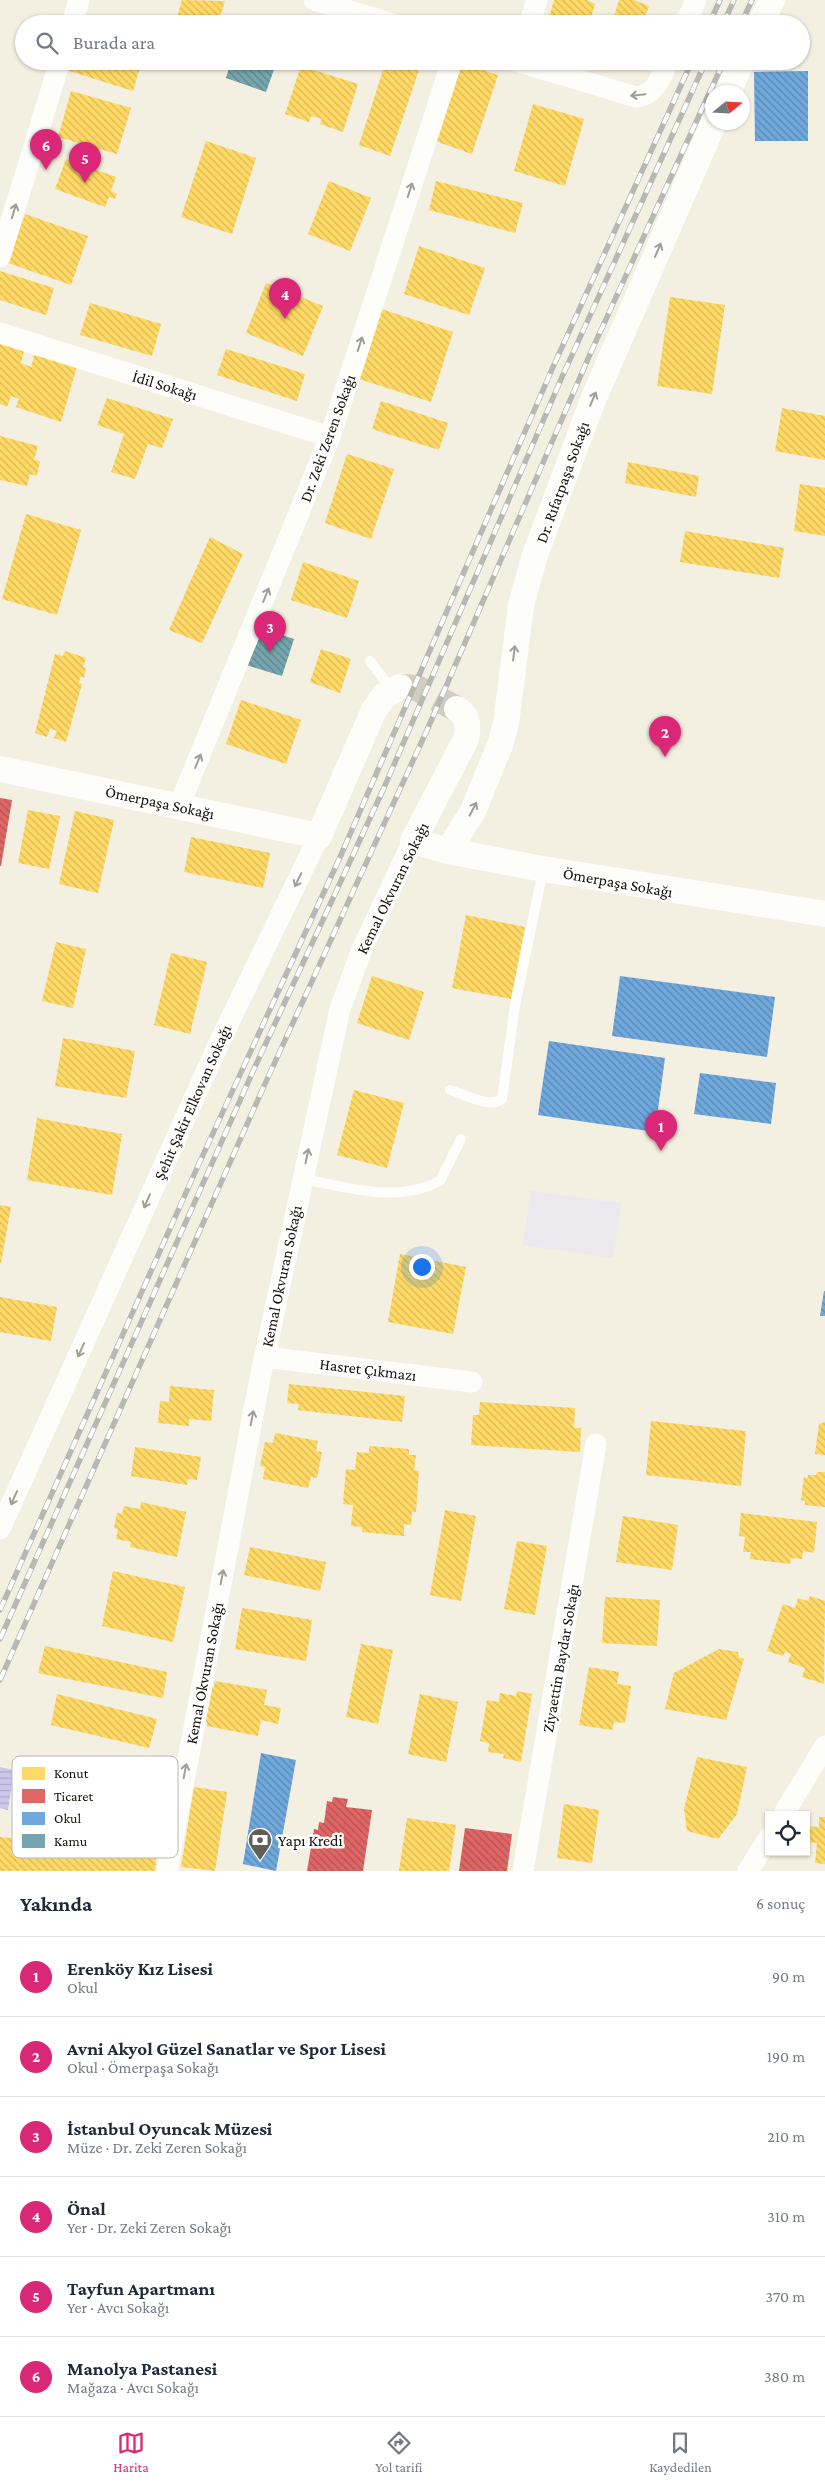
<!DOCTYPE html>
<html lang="tr">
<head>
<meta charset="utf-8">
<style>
	body { margin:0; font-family:"Crimson Pro",serif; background:#f6f6f7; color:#1f2937 }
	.controls { position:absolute; right:15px; bottom:15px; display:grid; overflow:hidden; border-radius:0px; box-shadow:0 1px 4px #0004 }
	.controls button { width:45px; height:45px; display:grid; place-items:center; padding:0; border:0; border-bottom:1px solid #e0e1e3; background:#fff; color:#1f2937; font:25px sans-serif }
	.compass { position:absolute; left:705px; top:85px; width:45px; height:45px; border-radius:50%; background:#fff; box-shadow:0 1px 4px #0004; rotate:72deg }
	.you { position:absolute; left:421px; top:1266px; width:18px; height:18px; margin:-12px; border:4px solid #fff; border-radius:50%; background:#1a73e8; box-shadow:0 0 0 8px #1a73e833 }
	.badge { display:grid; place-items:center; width:32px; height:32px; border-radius:50%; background:#db2777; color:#fff; font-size:16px; font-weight:700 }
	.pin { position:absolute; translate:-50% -41px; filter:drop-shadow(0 1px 2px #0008) }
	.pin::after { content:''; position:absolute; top:26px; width:18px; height:15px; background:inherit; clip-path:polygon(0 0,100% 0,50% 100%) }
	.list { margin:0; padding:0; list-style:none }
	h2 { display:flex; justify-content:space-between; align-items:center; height:65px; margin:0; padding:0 20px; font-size:21px }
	h2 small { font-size:16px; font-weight:400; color:#747a83 }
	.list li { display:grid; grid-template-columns:32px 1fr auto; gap:15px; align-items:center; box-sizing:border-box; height:80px; padding:0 20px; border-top:1px solid #e0e1e3 }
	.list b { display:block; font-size:19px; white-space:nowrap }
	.list p { margin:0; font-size:16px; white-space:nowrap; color:#747a83 }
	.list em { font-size:16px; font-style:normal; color:#747a83 }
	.icon { flex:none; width:28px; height:28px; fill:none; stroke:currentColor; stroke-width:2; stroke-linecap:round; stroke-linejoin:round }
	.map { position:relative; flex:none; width:825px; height:1871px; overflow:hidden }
	.search { position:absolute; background:#fff; box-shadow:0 1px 4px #0004; left:15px; right:15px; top:15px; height:55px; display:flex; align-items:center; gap:12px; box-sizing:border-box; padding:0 18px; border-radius:28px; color:#747a83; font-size:19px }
	.sheet { height:545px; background:#fff }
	nav { display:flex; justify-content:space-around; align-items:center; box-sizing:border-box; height:70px; border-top:1px solid #e0e1e3; background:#fff; font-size:14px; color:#747a83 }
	nav a { display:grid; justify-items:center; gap:2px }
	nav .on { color:#db2777 }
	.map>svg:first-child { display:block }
	.pitch { fill:#ebe8ee }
	.water { fill:url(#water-rules) }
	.homes { fill:url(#homes-back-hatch) }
	.shops { fill:url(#shops-back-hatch) }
	.schools { fill:url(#schools-back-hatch) }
	.public { fill:url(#public-back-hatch) }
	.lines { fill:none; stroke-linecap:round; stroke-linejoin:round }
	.tertiary-tunnel { stroke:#d1cec0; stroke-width:26; stroke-dasharray:26 13; stroke-linecap:butt }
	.service { stroke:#fdfdfa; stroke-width:10 }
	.minor { stroke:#fdfdfa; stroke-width:21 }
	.tertiary { stroke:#fdfdfa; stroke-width:26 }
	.rail-casing { stroke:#b8b7b4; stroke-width:5.5 }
	.rail { stroke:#fff; stroke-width:4; stroke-dasharray:11; stroke-linecap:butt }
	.oneway { stroke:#9f9e99 }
	.labels { text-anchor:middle; stroke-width:5; stroke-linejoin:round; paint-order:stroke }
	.street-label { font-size:16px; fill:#131008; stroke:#fff }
	.poi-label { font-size:16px; fill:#131008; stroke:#fff; text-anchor:start }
	.key { fill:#fff; stroke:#b8b7b5; stroke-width:1 }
	.key-label { font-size:14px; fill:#131008 }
</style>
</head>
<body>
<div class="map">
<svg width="825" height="1871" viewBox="0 0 825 1871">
	<defs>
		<pattern id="water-rules" width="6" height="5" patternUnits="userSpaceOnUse" patternTransform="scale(1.25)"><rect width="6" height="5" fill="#ccc6eb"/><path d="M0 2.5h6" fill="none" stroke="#aea9c8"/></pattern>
		<pattern id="homes-back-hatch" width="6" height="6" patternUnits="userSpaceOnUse" patternTransform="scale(1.25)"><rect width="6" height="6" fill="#ffd966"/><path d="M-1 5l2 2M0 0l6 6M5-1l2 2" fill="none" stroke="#dab957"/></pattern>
		<pattern id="shops-back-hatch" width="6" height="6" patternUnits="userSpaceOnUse" patternTransform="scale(1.25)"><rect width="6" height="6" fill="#e06666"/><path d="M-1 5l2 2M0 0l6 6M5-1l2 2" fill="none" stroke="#b45352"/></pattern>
		<pattern id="schools-back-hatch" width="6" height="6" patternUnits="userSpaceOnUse" patternTransform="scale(1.25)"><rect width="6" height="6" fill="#6fa8dc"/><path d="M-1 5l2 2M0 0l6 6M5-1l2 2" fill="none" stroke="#5a87b0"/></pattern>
		<pattern id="public-back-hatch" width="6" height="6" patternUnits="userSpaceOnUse" patternTransform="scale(1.25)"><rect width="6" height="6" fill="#76a5af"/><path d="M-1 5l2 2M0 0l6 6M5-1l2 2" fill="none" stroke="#60858c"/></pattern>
	</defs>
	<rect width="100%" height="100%" fill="#f3efe1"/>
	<path class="pitch" d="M 531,1191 L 621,1203 L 613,1258 L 523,1245 Z"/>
	<path class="water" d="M 0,1767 L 14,1770 L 8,1810 L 0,1808 Z"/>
	<path class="homes" d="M 182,0 L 225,1 L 218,24 L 175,24 Z
		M 554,0 L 587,0 L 595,4 L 591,18 L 585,16 L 582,24 L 547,24 Z
		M 619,0 L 634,0 L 649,6 L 643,24 L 612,24 Z
		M 65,61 L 142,61 L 133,91 L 63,69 Z
		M 177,61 L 206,61 L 204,70 Z
		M 386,61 L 422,61 L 390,156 L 359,145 Z
		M 617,61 L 629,61 L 628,65 Z
		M 461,63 L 498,75 L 472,154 L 435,141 Z
		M 301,66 L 358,84 L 343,132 L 320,124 L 322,119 L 311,116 L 309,122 L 285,114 Z
		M 71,91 L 131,108 L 117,154 L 58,137 Z
		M 533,104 L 584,119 L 565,186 L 514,171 Z
		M 206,141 L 256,158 L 232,234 L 181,217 Z
		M 66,159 L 116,177 L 111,191 L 117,194 L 115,199 L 109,197 L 105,207 L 55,189 Z
		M 329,181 L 371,198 L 350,251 L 308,234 Z
		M 436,181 L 523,203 L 515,233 L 429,210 Z
		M 25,214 L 88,236 L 71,285 L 8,263 Z
		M 419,246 L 485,268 L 469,315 L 404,294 Z
		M 0,271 L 54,288 L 46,315 L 0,300 Z
		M 266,283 L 323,306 L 303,356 L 246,333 Z
		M 670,297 L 725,305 L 712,394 L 657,386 Z
		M 90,303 L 161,324 L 152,356 L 80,335 Z
		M 381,309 L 453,332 L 431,402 L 359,379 Z
		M 0,338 L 25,347 L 21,363 L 31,367 L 36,349 L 78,363 L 61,422 L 16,407 L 19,399 L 11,396 L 7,407 L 0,404 Z
		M 226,349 L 305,374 L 297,401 L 217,375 Z
		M 107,398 L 173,419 L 162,448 L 148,444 L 135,479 L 111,472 L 124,434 L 97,425 Z
		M 381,401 L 448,423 L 439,450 L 372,429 Z
		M 782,408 L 825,416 L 825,460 L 775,451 Z
		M 0,436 L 38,446 L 34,460 L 40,461 L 37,476 L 30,474 L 27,486 L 0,480 Z
		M 347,454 L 394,469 L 371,539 L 325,523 Z
		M 628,462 L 699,476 L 696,497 L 625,483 Z
		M 800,484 L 825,488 L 825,536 L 794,531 Z
		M 26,514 L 81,530 L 57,615 L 2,599 Z
		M 685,531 L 784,548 L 779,578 L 680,562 Z
		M 210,537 L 243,554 L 202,643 L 169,630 Z
		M 303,562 L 359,581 L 347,618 L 291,600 Z
		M 321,649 L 351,659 L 340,693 L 310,682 Z
		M 65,651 L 86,658 L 83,667 L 86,668 L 84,678 L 80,677 L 79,683 L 82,684 L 66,742 L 54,738 L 57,731 L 50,728 L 47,737 L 35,733 L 55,654 L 63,656 Z
		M 241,700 L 301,720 L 286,764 L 226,744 Z
		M 28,810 L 60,816 L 49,869 L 18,863 Z
		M 75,811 L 114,820 L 98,893 L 59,884 Z
		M 191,837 L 270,853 L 263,888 L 184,872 Z
		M 466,915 L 525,927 L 511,999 L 452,988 Z
		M 56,942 L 86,949 L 73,1008 L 42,1001 Z
		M 171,953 L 207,962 L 190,1034 L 154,1025 Z
		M 372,976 L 424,992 L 409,1040 L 357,1023 Z
		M 63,1038 L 135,1051 L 126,1098 L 55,1086 Z
		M 354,1090 L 404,1103 L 387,1168 L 337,1155 Z
		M 37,1118 L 122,1134 L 112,1195 L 27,1180 Z
		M 0,1205 L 11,1207 L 1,1263 L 0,1263 Z
		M 400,1254 L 466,1267 L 453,1334 L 388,1322 Z
		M 0,1297 L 57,1307 L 51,1341 L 0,1332 Z
		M 289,1384 L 405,1396 L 402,1422 L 298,1410 L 299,1404 L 287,1403 Z
		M 170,1386 L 214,1390 L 211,1421 L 189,1419 L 189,1426 L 158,1423 L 160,1401 L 169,1402 Z
		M 480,1402 L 575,1408 L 574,1428 L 581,1428 L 580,1452 L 471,1445 L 473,1415 L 479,1415 Z
		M 651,1421 L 746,1431 L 741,1486 L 646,1475 Z
		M 825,1422 L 825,1455 L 815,1454 L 819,1424 Z
		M 275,1433 L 318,1441 L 316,1451 L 322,1452 L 317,1478 L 311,1477 L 308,1488 L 263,1479 L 265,1467 L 260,1466 L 265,1442 L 273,1443 Z
		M 369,1446 L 409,1449 L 409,1455 L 416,1455 L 414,1470 L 419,1471 L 416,1512 L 412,1512 L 411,1525 L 404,1524 L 404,1536 L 362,1532 L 362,1527 L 351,1526 L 353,1505 L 343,1504 L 346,1469 L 355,1470 L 357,1452 L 369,1453 Z
		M 135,1447 L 201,1457 L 197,1480 L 188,1479 L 187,1485 L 131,1476 Z
		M 817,1472 L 825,1472 L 825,1507 L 805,1505 L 805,1501 L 801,1500 L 804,1477 L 808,1478 L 808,1475 L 816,1475 Z
		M 141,1502 L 186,1512 L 177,1557 L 130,1547 L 131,1542 L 116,1539 L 118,1529 L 114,1528 L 117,1513 L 122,1514 L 124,1506 L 140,1509 Z
		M 445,1510 L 476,1516 L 461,1601 L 430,1595 Z
		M 741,1513 L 817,1522 L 814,1553 L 803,1551 L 802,1559 L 791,1558 L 790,1564 L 750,1559 L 751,1552 L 743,1552 L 745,1537 L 739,1536 Z
		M 623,1516 L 678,1525 L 672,1570 L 616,1562 Z
		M 517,1541 L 547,1546 L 535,1615 L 504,1609 Z
		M 250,1547 L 326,1562 L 320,1591 L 244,1575 Z
		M 113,1571 L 185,1587 L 173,1642 L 102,1626 Z
		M 810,1596 L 825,1601 L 824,1684 L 802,1677 L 805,1668 L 788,1662 L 791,1654 L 785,1652 L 783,1656 L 767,1651 L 783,1604 L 795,1608 L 798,1598 L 808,1601 Z
		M 605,1597 L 660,1600 L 657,1646 L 602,1643 Z
		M 242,1608 L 312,1620 L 306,1661 L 235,1649 Z
		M 361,1644 L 393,1650 L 378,1724 L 346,1717 Z
		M 45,1646 L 167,1672 L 163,1698 L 38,1673 Z
		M 719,1649 L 738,1652 L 739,1657 L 744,1659 L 726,1720 L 665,1709 L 674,1673 Z
		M 589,1667 L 619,1672 L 617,1684 L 631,1686 L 625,1723 L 614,1722 L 612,1730 L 579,1725 Z
		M 215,1681 L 267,1690 L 264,1705 L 281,1708 L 278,1724 L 261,1720 L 258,1736 L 207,1726 L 207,1722 L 202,1721 L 208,1686 L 214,1687 Z
		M 517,1691 L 532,1694 L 521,1762 L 503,1758 L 504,1754 L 488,1752 L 489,1743 L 480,1741 L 487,1700 L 499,1702 L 500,1693 L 516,1696 Z
		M 57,1694 L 157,1719 L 149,1748 L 51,1725 Z
		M 420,1694 L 458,1702 L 446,1762 L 408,1754 Z
		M 697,1757 L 747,1767 L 737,1814 L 718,1839 L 687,1831 L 684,1809 Z
		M 194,1787 L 227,1792 L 215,1871 L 181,1867 Z
		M 564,1804 L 599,1810 L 592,1863 L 557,1858 Z
		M 819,1817 L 825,1817 L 825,1864 L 815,1863 L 817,1843 L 806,1842 L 806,1826 L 819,1827 Z
		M 407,1818 L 456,1825 L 449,1871 L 399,1871 Z
		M 42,1835 L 158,1841 L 155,1871 L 0,1871 L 0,1837 L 42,1841 Z"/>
	<path class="shops" d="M 0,798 L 12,800 L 1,866 L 0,866 Z
		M 333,1797 L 348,1799 L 346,1807 L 372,1810 L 363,1871 L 307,1871 L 314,1829 L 318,1830 L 319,1822 L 324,1823 L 327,1801 L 332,1802 Z
		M 465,1828 L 512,1834 L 507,1871 L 459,1871 Z"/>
	<path class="schools" d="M 808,71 L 808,141 L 755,141 L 754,72 Z
		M 620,976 L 775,997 L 767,1057 L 612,1036 Z
		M 549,1041 L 665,1058 L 655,1132 L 538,1115 Z
		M 700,1073 L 776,1083 L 771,1124 L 694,1114 Z
		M 824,1291 L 825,1291 L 825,1316 L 820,1316 Z
		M 261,1753 L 296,1760 L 276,1871 L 243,1864 Z"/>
	<path class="public" d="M 246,20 L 257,23 L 257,24 L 245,24 Z
		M 231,61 L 277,61 L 266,92 L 226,78 Z
		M 258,627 L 294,639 L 282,676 L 246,665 Z"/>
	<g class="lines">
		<path class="tertiary-tunnel" d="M 400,687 L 417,688 L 457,709"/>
		<path class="service" d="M 370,661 L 392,690
			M 450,1090 C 465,1094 489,1109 502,1099 L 515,1006 L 543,870
			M 302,1179 C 348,1187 396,1204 440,1181 L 461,1139"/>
		<path class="minor" d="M 314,0 L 393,24
			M 72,24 L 79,0
			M 529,24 L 537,0
			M 685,24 L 696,0
			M 516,61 L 636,97 C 656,95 661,77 668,61
			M 0,257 L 60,61
			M 0,333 L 330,437
			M 179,806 L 330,437 L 452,61
			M 264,1357 L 472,1382
			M 0,1529 L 219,1043 L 319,836
			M 783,1815 L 825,1746
			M 167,1871 L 259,1383 L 340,1009 L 362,949 L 413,841
			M 523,1871 L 596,1444
			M 748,1871 L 769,1838"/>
		<path class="tertiary" d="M 760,24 L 772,0
			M 728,92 L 742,61
			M 457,709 C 468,716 469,726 466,739 L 413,841 L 448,851 L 543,869 L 825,914
			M 0,769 L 319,836 L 374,710 L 385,695 L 400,687
			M 448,851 L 473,811 L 500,745 L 506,724 L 521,605 L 535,555 L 593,400 L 714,122"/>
		<g class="rail-casing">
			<path id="rail" d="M 709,24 L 720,0
				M 723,24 L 734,0
				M 741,24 L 752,0
				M 0,1610 L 197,1168 L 341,855 L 553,367 L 692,61
				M 0,1639 L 254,1069 L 383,790 L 562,377 L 706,61
				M 0,1680 L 264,1086 L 428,728 L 591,352 L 724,61"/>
		</g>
		<use href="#rail" class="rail"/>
	</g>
	<defs><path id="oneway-shaft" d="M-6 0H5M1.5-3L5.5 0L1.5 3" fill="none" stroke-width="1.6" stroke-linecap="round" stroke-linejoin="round" transform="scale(1.25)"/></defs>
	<g class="oneway">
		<use href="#oneway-shaft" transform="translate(638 95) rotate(174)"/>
		<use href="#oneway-shaft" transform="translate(410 190) rotate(-72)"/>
		<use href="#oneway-shaft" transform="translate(14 211) rotate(-73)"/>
		<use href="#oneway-shaft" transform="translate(658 250) rotate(-66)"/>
		<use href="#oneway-shaft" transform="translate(360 344) rotate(-72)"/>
		<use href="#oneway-shaft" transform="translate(593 399) rotate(-67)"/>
		<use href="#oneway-shaft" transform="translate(266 595) rotate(-68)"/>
		<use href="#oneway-shaft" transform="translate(514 653) rotate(-83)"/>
		<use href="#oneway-shaft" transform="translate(198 761) rotate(-68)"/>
		<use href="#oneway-shaft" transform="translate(473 809) rotate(-63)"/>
		<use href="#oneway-shaft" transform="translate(298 880) rotate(116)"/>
		<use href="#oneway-shaft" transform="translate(307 1156) rotate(-78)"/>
		<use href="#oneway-shaft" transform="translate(147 1201) rotate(114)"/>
		<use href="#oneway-shaft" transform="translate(81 1350) rotate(114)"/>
		<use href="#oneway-shaft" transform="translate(252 1418) rotate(-79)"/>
		<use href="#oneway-shaft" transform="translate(14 1498) rotate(114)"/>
		<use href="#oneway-shaft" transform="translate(222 1577) rotate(-79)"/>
		<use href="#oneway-shaft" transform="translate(185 1771) rotate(-79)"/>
	</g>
	<defs>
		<g id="bank-pin" transform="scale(1.25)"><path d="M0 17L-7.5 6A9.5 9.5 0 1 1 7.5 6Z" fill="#615e54" stroke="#fff"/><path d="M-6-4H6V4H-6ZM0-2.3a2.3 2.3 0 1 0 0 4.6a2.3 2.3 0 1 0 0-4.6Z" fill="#fff"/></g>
	</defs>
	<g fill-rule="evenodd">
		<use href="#bank-pin" x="260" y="1840"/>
	</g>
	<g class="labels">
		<g class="street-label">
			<text transform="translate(165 385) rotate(17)" y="6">İdil Sokağı</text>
			<text transform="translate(327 438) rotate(-70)" y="6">Dr. Zeki Zeren Sokağı</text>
			<text transform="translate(562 482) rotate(-70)" y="6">Dr. Rıfatpaşa Sokağı</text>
			<text transform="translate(160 802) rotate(12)" y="6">Ömerpaşa Sokağı</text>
			<text transform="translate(618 882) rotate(10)" y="6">Ömerpaşa Sokağı</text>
			<text transform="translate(392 888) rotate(-64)" y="6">Kemal Okvuran Sokağı</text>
			<text transform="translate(192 1102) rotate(-66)" y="6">Şehit Şakir Elkovan Sokağı</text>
			<text transform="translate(281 1276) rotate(-78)" y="6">Kemal Okvuran Sokağı</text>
			<text transform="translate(368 1369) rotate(7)" y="6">Hasret Çıkmazı</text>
			<text transform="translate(560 1658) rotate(-80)" y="6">Ziyaettin Baydar Sokağı</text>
			<text transform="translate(204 1673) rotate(-79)" y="6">Kemal Okvuran Sokağı</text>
		</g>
		<g class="poi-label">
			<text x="278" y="1846">Yapı Kredi</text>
		</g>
	</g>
	<rect x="12" y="1756" width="166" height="102" rx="8" class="key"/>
	<rect x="22" y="1767" width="23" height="13" fill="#ffd966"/>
	<rect x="22" y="1789" width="23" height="14" fill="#e06666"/>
	<rect x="22" y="1812" width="23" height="13" fill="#6fa8dc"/>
	<rect x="22" y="1834" width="23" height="14" fill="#76a5af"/>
	<g class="key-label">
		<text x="54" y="1778">Konut</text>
		<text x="54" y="1801">Ticaret</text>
		<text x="54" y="1823">Okul</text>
		<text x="54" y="1846">Kamu</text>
	</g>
</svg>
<div class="controls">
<button><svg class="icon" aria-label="locate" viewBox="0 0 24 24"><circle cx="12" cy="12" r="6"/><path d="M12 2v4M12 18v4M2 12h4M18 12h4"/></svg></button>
</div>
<svg class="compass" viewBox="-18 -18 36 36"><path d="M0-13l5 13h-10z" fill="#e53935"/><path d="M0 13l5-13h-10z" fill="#747a83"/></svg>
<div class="you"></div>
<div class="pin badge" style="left:661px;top:1151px">1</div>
<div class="pin badge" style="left:665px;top:757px">2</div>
<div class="pin badge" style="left:270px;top:652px">3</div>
<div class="pin badge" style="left:285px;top:319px">4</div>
<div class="pin badge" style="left:85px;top:183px">5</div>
<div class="pin badge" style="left:46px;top:170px">6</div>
<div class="search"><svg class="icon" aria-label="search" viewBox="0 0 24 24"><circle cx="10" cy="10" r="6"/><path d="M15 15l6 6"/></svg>Burada ara</div>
</div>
<section class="sheet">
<h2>Yakında<small>6 sonuç</small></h2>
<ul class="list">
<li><span class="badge">1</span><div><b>Erenköy Kız Lisesi</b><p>Okul</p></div><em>90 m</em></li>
<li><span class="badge">2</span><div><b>Avni Akyol Güzel Sanatlar ve Spor Lisesi</b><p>Okul · Ömerpaşa Sokağı</p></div><em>190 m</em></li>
<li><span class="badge">3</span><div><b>İstanbul Oyuncak Müzesi</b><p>Müze · Dr. Zeki Zeren Sokağı</p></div><em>210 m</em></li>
<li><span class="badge">4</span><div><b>Önal</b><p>Yer · Dr. Zeki Zeren Sokağı</p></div><em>310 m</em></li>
<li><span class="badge">5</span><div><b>Tayfun Apartmanı</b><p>Yer · Avcı Sokağı</p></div><em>370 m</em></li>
<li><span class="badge">6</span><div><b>Manolya Pastanesi</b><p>Mağaza · Avcı Sokağı</p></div><em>380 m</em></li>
</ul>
</section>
<nav>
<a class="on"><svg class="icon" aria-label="map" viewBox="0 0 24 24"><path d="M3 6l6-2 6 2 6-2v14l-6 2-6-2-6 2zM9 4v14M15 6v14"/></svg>Harita</a>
<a><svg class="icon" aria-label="directions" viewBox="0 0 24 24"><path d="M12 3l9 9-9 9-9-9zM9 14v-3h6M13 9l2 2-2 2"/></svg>Yol tarifi</a>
<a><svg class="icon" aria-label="saved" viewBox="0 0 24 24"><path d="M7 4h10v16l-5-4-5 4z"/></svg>Kaydedilen</a>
</nav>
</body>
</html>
